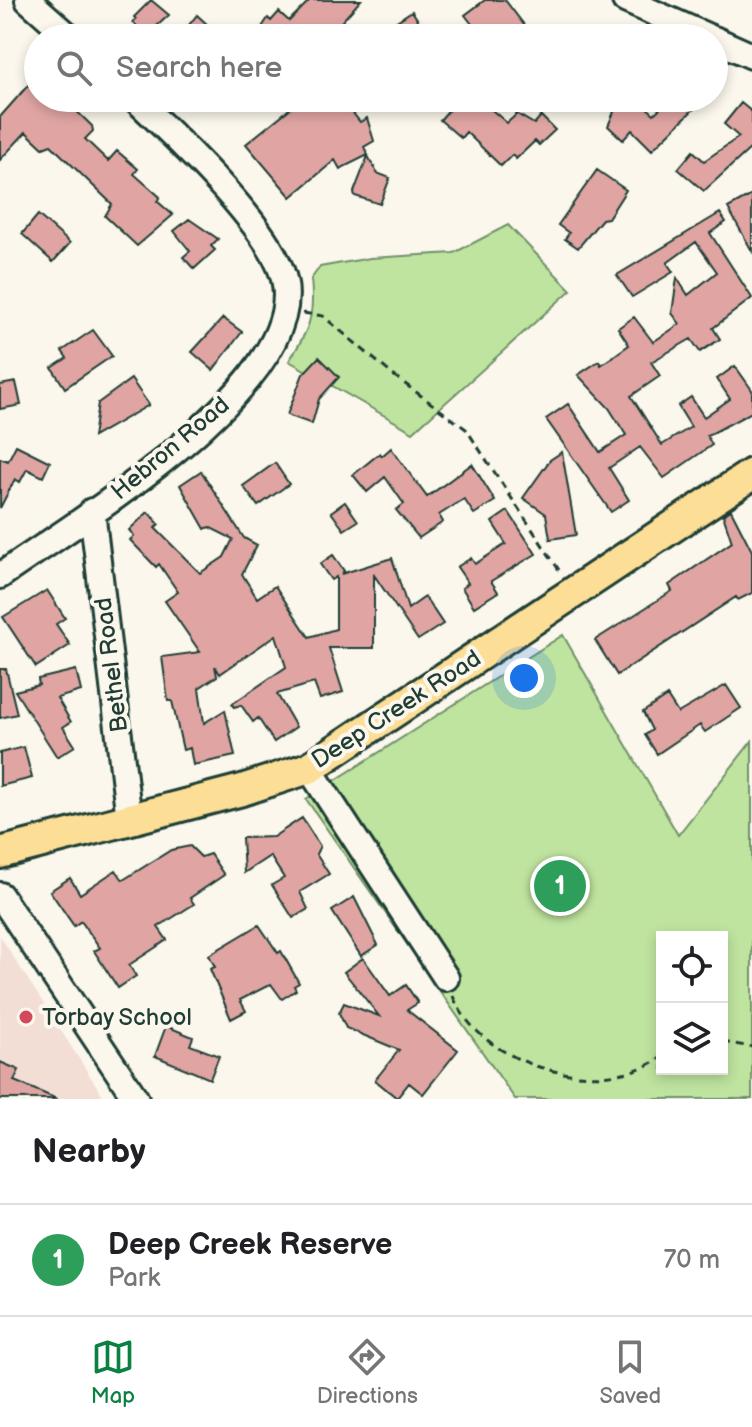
<!DOCTYPE html>
<html lang="en">
<head>
<meta charset="utf-8">
<style>
	body { margin:0; font-family:"Balsamiq Sans",sans-serif; background:#f6f6f6; color:#202124 }
	.controls { position:absolute; right:24px; bottom:24px; display:grid; overflow:hidden; border-radius:0px; box-shadow:0 4px 12px #0003 }
	.controls button { width:72px; height:72px; display:grid; place-items:center; padding:0; border:0; border-bottom:2px solid #e0e0e0; background:#fff; color:#202124; font:40px sans-serif }
	.you { position:absolute; left:524px; top:678px; width:28px; height:28px; margin:-20px; border:6px solid #fff; border-radius:50%; background:#1a73e8; box-shadow:0 0 0 12px #1a73e833 }
	.badge { display:grid; place-items:center; width:52px; height:52px; border-radius:50%; background:#0b8043; color:#fff; font-size:26px; font-weight:700 }
	.pin { position:absolute; translate:-50% -50%; border:4px solid #fff; box-shadow:0 2px 8px #0006 }
	.list { margin:0; padding:0; list-style:none }
	h2 { display:flex; justify-content:space-between; align-items:center; height:104px; margin:0; padding:0 32px; font-size:34px }
	h2 small { font-size:26px; font-weight:400; color:#757577 }
	.list li { display:grid; grid-template-columns:52px 1fr auto; gap:24px; align-items:center; box-sizing:border-box; height:112px; padding:0 32px; border-top:2px solid #e0e0e0 }
	.list b { display:block; font-size:30px; white-space:nowrap }
	.list p { margin:0; font-size:26px; white-space:nowrap; color:#757577 }
	.list em { font-size:26px; font-style:normal; color:#757577 }
	.icon { flex:none; width:44px; height:44px; fill:none; stroke:currentColor; stroke-width:2; stroke-linecap:round; stroke-linejoin:round }
	.map { position:relative; flex:none; width:752px; height:1099px; overflow:hidden }
	.search { position:absolute; background:#fff; box-shadow:0 4px 12px #0003; left:24px; right:24px; top:24px; height:88px; display:flex; align-items:center; gap:20px; box-sizing:border-box; padding:0 28px; border-radius:44px; color:#757577; font-size:30px }
	.sheet { height:216px; background:#fff }
	nav { display:flex; justify-content:space-around; align-items:center; box-sizing:border-box; height:112px; border-top:2px solid #e0e0e0; background:#fff; font-size:22px; color:#757577 }
	nav a { display:grid; justify-items:center; gap:4px }
	nav .on { color:#0b8043 }
	.map>svg:first-child { display:block }
	.built { fill:#f3ded6 }
	.green { fill:#bfe49f; stroke:#6f906a; stroke-width:2; fill-rule:evenodd }
	.building { fill:#e0a5a3; stroke:#1f3d34; stroke-width:2 }
	.lines { fill:none; stroke-linecap:round; stroke-linejoin:round }
	.minor-casing { stroke:#1f3d34; stroke-width:30 }
	.major-casing { stroke:#1f3d34; stroke-width:36 }
	.path { stroke:#1f3d34; stroke-width:3; stroke-dasharray:8 6; stroke-linecap:butt }
	.minor { stroke:#fbf7ec; stroke-width:24 }
	.major { stroke:#fdde96; stroke-width:30 }
	.poi-dot { fill:#d1495b; stroke:#fbf7ec; stroke-width:3 }
	.labels { text-anchor:middle; stroke-width:8; stroke-linejoin:round; paint-order:stroke }
	.street-label { font-size:24px; fill:#1f3d34; stroke:#fbf7ec }
	.poi-label { font-size:24px; fill:#1f3d34; stroke:#fbf7ec; text-anchor:start }
</style>
</head>
<body>
<div class="map">
<svg width="752" height="1099" viewBox="0 0 752 1099">
	<rect width="100%" height="100%" fill="#fbf7ec"/>
	<filter id="ink" filterUnits="userSpaceOnUse"><feTurbulence type="fractalNoise" baseFrequency=".0125" numOctaves="2"/><feDisplacementMap in="SourceGraphic" scale="16" xChannelSelector="R" yChannelSelector="G"/><feConvolveMatrix kernelMatrix="1 2 1 2 8 2 1 2 1" color-interpolation-filters="sRGB"/></filter>
	<g filter="url(#ink)">
		<path class="built" d="M 0,936 L 105,1099 L 0,1099 Z"/>
		<path class="green" d="M 508,225 L 571,290 L 413,432 L 289,361 C 309,330 315,317 311,279 L 320,267 L 370,258 L 454,253 Z
			M 563,635 L 678,835 L 752,741 L 752,1099 L 515,1099 L 306,799 ZM 662,937 L 722,937 L 722,1069 L 662,1069 Z"/>
		<path class="building" d="M 151,0 L 169,15 L 146,36 L 133,22 L 136,19 L 134,17 Z
			M 310,0 L 361,0 L 327,38 L 255,38 L 268,18 L 271,21 L 279,12 L 289,21 Z
			M 485,0 L 505,0 L 534,38 L 482,37 L 465,15 Z
			M 412,11 L 425,31 L 414,38 L 371,38 Z
			M 197,15 L 222,38 L 194,38 L 185,30 Z
			M 38,74 L 38,98 L 63,98 L 92,126 L 93,131 L 85,139 L 108,161 L 117,151 L 138,169 L 134,174 L 160,197 L 157,201 L 173,215 L 137,246 L 105,216 L 112,204 L 51,145 L 43,148 L 26,132 L 0,160 L 0,117 Z
			M 303,98 L 341,98 L 360,122 L 367,118 L 374,141 L 364,147 L 368,155 L 340,169 L 335,160 L 291,197 L 246,144 Z
			M 459,98 L 478,98 L 507,123 L 517,114 L 534,124 L 541,116 L 555,130 L 539,145 L 535,141 L 516,159 L 512,155 L 501,166 L 466,132 L 461,138 L 440,120 Z
			M 600,98 L 636,98 L 654,114 L 671,98 L 705,98 L 652,150 L 632,130 L 623,140 L 608,126 L 614,112 Z
			M 741,103 L 752,112 L 752,147 L 704,191 L 678,169 L 693,151 L 704,161 L 739,137 L 724,124 Z
			M 368,156 L 377,173 L 390,178 L 380,204 L 355,196 L 354,192 Z
			M 597,170 L 626,190 L 608,218 L 602,219 L 578,248 L 565,239 L 569,233 L 558,225 Z
			M 752,195 L 752,251 L 728,208 Z
			M 720,213 L 726,222 L 710,233 L 752,298 L 713,328 L 720,339 L 700,352 L 691,339 L 651,362 L 660,376 L 631,396 L 662,445 L 691,427 L 678,406 L 691,397 L 704,417 L 730,399 L 717,379 L 735,366 L 752,390 L 752,412 L 707,436 L 712,445 L 664,478 L 640,447 L 609,468 L 629,500 L 611,512 L 546,419 L 568,404 L 600,452 L 626,435 L 609,408 L 578,375 L 599,361 L 601,365 L 629,345 L 618,328 L 634,317 L 653,342 L 680,324 L 672,313 L 677,278 L 688,295 L 717,272 L 696,242 L 667,263 L 673,272 L 632,297 L 617,275 Z
			M 38,215 L 70,243 L 53,262 L 22,234 Z
			M 189,219 L 218,239 L 211,246 L 215,250 L 194,269 L 183,257 L 190,251 L 174,231 Z
			M 223,318 L 242,332 L 213,370 L 192,352 Z
			M 93,330 L 112,356 L 65,388 L 52,368 L 67,358 L 62,351 Z
			M 319,357 L 339,377 L 319,399 L 312,424 L 287,415 L 303,374 Z
			M 131,379 L 149,405 L 93,437 L 98,403 Z
			M 16,382 L 21,405 L 0,409 L 0,385 Z
			M 16,445 L 50,462 L 43,477 L 27,469 L 20,482 L 15,479 L 0,508 L 0,458 L 8,461 Z
			M 391,448 L 427,497 L 472,464 L 495,501 L 474,514 L 464,499 L 439,515 L 443,522 L 419,538 L 396,510 L 404,504 L 385,477 L 367,492 L 353,475 L 380,453 L 382,456 Z
			M 562,452 L 576,535 L 550,539 L 546,514 L 523,498 L 550,460 Z
			M 275,463 L 289,484 L 258,506 L 243,486 Z
			M 201,471 L 244,538 L 257,545 L 242,574 L 257,598 L 275,586 L 309,637 L 336,629 L 336,577 L 331,580 L 320,564 L 333,555 L 344,571 L 341,574 L 392,558 L 408,609 L 425,597 L 443,624 L 418,640 L 374,575 L 374,648 L 329,648 L 343,692 L 320,699 L 314,683 L 277,694 L 296,727 L 274,742 L 258,718 L 253,722 L 241,705 L 234,707 L 232,704 L 286,667 L 276,635 L 220,674 L 215,666 L 217,676 L 199,688 L 204,723 L 225,710 L 235,756 L 193,765 L 190,748 L 183,750 L 172,701 L 168,701 L 162,657 L 200,652 L 165,601 L 178,592 L 159,564 L 156,567 L 130,540 L 134,536 L 129,530 L 148,512 L 159,524 L 155,528 L 200,573 L 224,557 L 233,539 L 209,527 L 205,529 L 180,485 Z
			M 345,502 L 358,521 L 344,530 L 331,512 Z
			M 731,510 L 752,551 L 752,593 L 738,600 L 736,597 L 617,675 L 595,640 L 672,591 L 669,585 L 732,542 L 723,515 Z
			M 508,511 L 536,554 L 491,581 L 498,592 L 474,607 L 462,588 L 468,583 L 457,567 L 471,558 L 475,564 L 506,544 L 492,522 Z
			M 47,590 L 65,618 L 56,624 L 70,645 L 36,667 L 3,617 Z
			M 0,669 L 6,669 L 17,714 L 0,718 Z
			M 76,670 L 81,691 L 57,698 L 71,722 L 63,727 L 75,746 L 57,757 L 15,691 L 39,685 L 38,679 Z
			M 726,685 L 741,708 L 705,732 L 700,725 L 657,754 L 645,735 L 652,730 L 643,712 L 667,696 L 678,713 Z
			M 24,747 L 32,778 L 0,786 L 0,753 Z
			M 302,818 L 320,846 L 316,854 L 329,874 L 300,892 L 308,909 L 293,918 L 272,885 L 284,878 L 270,856 L 244,873 L 242,838 L 273,837 Z
			M 190,846 L 201,857 L 210,854 L 224,875 L 190,898 L 194,904 L 158,927 L 167,940 L 129,965 L 136,976 L 118,988 L 94,951 L 100,948 L 81,921 L 74,926 L 50,891 L 70,878 L 80,894 L 116,870 L 123,880 L 171,850 Z
			M 354,897 L 378,945 L 361,956 L 332,911 Z
			M 259,925 L 278,953 L 281,951 L 299,983 L 294,986 L 296,990 L 282,999 L 271,984 L 240,1000 L 246,1011 L 231,1019 L 210,969 L 215,967 L 209,955 Z
			M 363,958 L 390,996 L 406,985 L 418,1003 L 407,1010 L 458,1050 L 423,1094 L 409,1083 L 397,1098 L 375,1080 L 399,1050 L 346,1028 L 339,1013 L 344,1003 L 379,1016 L 344,972 Z
			M 166,1026 L 193,1037 L 190,1045 L 219,1056 L 210,1079 L 155,1056 Z
			M 0,1062 L 19,1070 L 14,1081 L 57,1099 L 0,1099 Z"/>
		<g class="lines">
			<g class="minor-casing">
				<path id="minor" d="M 28,0 L 71,38
					M 625,0 L 711,38
					M 714,39 L 752,56
					M 92,511 L 129,819
					M 0,576 C 75,523 302,388 285,284 C 277,232 174,136 134,98
					M 309,768 L 446,978
					M 0,895 L 136,1099"/>
			</g>
			<g class="major-casing">
				<path id="major" d="M 0,853 L 242,790 L 309,768 L 752,474"/>
			</g>
			<path class="path" d="M 303,313 L 323,316 L 393,375 L 466,429 L 559,570
				M 453,996 C 481,1067 602,1099 662,1057
				M 722,1042 L 752,1047"/>
			<use href="#minor" class="minor"/>
			<use href="#major" class="major"/>
		</g>
	</g>
	<circle class="poi-dot" cx="26" cy="1017" r="8"/>
	<g class="labels">
		<g class="street-label">
			<text transform="translate(170 448) rotate(-40)" y="8">Hebron Road</text>
			<text transform="translate(111 665) rotate(-97)" y="8">Bethel Road</text>
			<text transform="translate(396 709) rotate(-33)" y="8">Deep Creek Road</text>
		</g>
		<g class="poi-label">
			<text x="42" y="1025">Torbay School</text>
		</g>
	</g>
</svg>
<div class="controls">
<button><svg class="icon" aria-label="locate" viewBox="0 0 24 24"><circle cx="12" cy="12" r="6"/><path d="M12 2v4M12 18v4M2 12h4M18 12h4"/></svg></button>
<button><svg class="icon" aria-label="layers" viewBox="0 0 24 24"><path d="M12 4l9 5-9 5-9-5zM3 14l9 5 9-5"/></svg></button>
</div>
<div class="you"></div>
<div class="pin badge" style="left:560px;top:886px;background:#2e9e5b">1</div>
<div class="search"><svg class="icon" aria-label="search" viewBox="0 0 24 24"><circle cx="10" cy="10" r="6"/><path d="M15 15l6 6"/></svg>Search here</div>
</div>
<section class="sheet">
<h2>Nearby<small></small></h2>
<ul class="list">
<li><span class="badge" style="background:#2e9e5b">1</span><div><b>Deep Creek Reserve</b><p>Park</p></div><em>70 m</em></li>
</ul>
</section>
<nav>
<a class="on"><svg class="icon" aria-label="map" viewBox="0 0 24 24"><path d="M3 6l6-2 6 2 6-2v14l-6 2-6-2-6 2zM9 4v14M15 6v14"/></svg>Map</a>
<a><svg class="icon" aria-label="directions" viewBox="0 0 24 24"><path d="M12 3l9 9-9 9-9-9zM9 14v-3h6M13 9l2 2-2 2"/></svg>Directions</a>
<a><svg class="icon" aria-label="saved" viewBox="0 0 24 24"><path d="M7 4h10v16l-5-4-5 4z"/></svg>Saved</a>
</nav>
</body>
</html>
